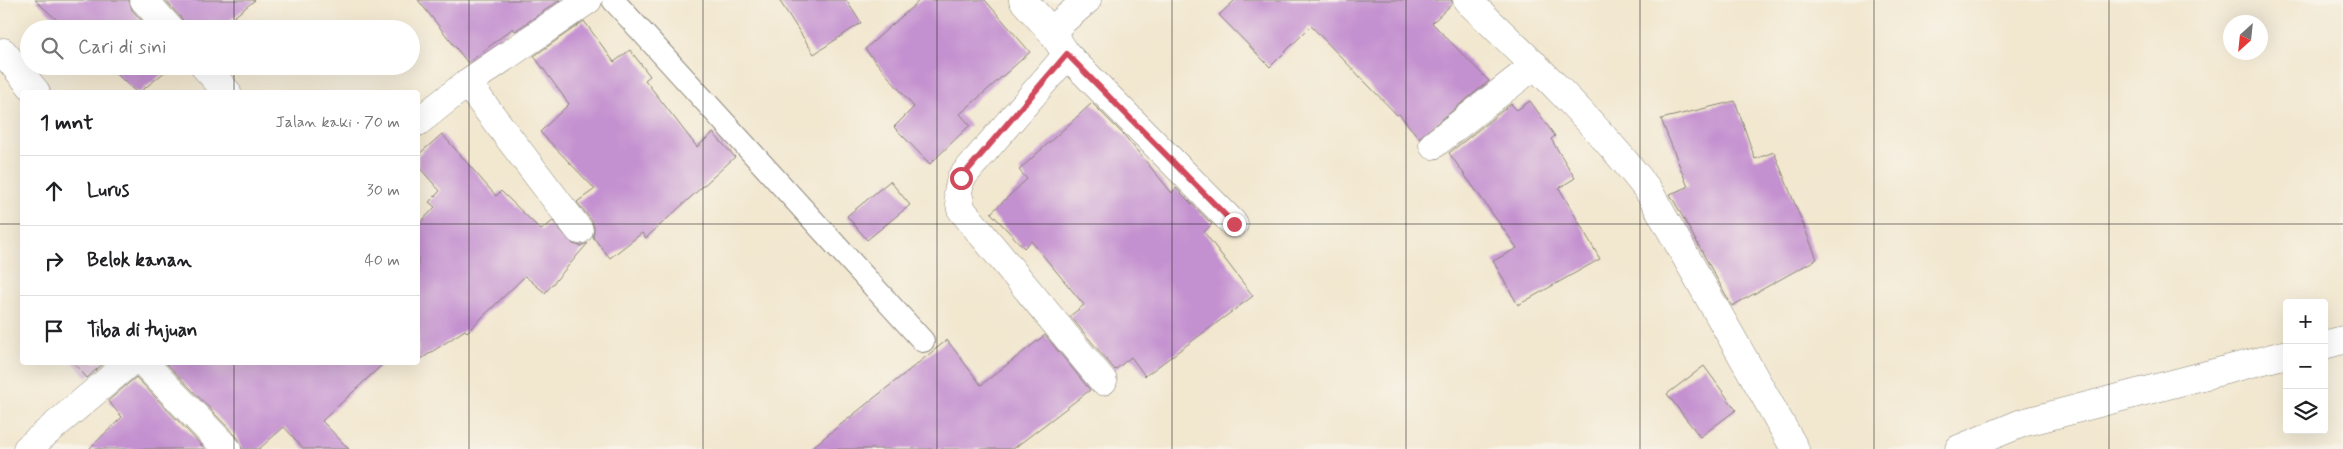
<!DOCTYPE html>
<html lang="id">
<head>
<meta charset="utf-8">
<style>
	body { margin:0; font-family:Mynerve,sans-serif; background:#f2f2f2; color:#202124 }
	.controls { position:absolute; right:15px; bottom:15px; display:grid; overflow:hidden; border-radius:5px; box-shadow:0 5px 20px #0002 }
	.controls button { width:45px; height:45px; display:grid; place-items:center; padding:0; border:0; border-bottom:1px solid #e0e0e0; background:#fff; color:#202124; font:25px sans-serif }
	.compass { position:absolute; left:2223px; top:15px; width:45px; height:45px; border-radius:50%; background:#fff; box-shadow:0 5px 20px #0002; rotate:207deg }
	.stop { position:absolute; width:15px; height:15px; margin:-11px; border:4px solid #d1495b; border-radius:50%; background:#fff }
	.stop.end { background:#d1495b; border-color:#fff; box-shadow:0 1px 5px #0008 }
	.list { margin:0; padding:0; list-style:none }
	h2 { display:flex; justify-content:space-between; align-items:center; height:65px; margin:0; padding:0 20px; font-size:21px }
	h2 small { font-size:16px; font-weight:400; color:#757577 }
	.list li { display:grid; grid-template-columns:32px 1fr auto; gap:15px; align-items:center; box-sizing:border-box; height:70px; padding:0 20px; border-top:1px solid #e0e0e0 }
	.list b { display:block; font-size:19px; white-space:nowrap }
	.list em { font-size:16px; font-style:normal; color:#757577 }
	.icon { flex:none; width:28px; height:28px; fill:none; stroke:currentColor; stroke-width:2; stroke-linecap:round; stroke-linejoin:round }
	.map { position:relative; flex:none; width:2343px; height:449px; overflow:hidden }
	.search { position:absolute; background:#fff; box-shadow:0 5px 20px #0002; left:20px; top:20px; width:400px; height:55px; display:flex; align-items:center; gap:12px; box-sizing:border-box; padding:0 18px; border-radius:28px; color:#757577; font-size:19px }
	.panel { position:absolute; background:#fff; box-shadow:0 5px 20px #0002; left:20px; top:90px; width:400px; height:275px; border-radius:5px }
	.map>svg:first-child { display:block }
	.building { fill:#c491d0 }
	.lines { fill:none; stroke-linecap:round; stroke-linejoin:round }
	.lane-casing { stroke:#878276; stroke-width:24 }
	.street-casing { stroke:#878276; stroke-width:29 }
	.lane { stroke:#fff; stroke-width:22 }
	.street { stroke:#fff; stroke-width:28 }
	.route { stroke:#d1495b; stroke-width:6 }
	.grid { fill:none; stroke:#1c1c1c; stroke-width:1; stroke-opacity:0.55 }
</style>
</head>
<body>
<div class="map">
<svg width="2343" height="449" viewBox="0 0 2343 449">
	<rect width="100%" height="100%" fill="#f7f3e8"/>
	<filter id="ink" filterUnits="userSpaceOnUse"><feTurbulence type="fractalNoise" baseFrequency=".02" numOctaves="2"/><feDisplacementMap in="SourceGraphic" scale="10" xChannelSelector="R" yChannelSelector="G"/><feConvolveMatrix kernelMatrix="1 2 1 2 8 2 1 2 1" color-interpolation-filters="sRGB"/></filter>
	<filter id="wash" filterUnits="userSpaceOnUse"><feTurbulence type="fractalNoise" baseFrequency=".0096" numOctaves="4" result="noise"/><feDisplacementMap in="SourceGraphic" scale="20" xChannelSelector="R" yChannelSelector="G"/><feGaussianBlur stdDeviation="1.12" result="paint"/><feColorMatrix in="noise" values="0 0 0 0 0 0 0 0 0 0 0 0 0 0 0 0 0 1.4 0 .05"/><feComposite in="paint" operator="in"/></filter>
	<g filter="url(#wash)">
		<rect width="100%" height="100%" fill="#f2e7cf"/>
		<g id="blocks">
			<path class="building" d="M 35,0 L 129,0 L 132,10 L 149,29 L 67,29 Z
				M 165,0 L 255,0 L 219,29 L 185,29 L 182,19 Z
				M 418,0 L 560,0 L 515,31 L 513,28 L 468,63 Z
				M 779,0 L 846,0 L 861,23 L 814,54 Z
				M 920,0 L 985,0 L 1030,52 L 960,114 L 970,125 L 930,164 L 894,127 L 914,107 L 865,49 Z
				M 1235,0 L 1452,0 L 1452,4 L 1432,23 L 1489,81 L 1419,138 L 1399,114 L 1397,115 L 1311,26 L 1270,67 L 1219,15 Z
				M 584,21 L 614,62 L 630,50 L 650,76 L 645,80 L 697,147 L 713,133 L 735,157 L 646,238 L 642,233 L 610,258 L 593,237 L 594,228 L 592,221 L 577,202 L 595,189 L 540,132 L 569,104 L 534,56 Z
				M 108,66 L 172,66 L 140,92 L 136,92 Z
				M 1530,101 L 1555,136 L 1551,139 L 1575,178 L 1559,188 L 1600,259 L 1518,305 L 1493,261 L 1517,248 L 1449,153 L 1511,104 L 1517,110 Z
				M 1735,101 L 1755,159 L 1774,152 L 1817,259 L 1732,306 L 1670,194 L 1688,187 L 1661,119 Z
				M 1092,103 L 1124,135 L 1172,193 L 1176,188 L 1212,224 L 1204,232 L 1253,296 L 1145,376 L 1131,357 L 1115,370 L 1070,316 L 1084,305 L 1031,241 L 1024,248 L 991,213 L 1027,179 L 1019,170 Z
				M 442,134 L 496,196 L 501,191 L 541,230 L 553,221 L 573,244 L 580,246 L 588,243 L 545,293 L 525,276 L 467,332 L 465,330 L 418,361 L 418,225 L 435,207 L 429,202 L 440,191 L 418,166 L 418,155 Z
				M 890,181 L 910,205 L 867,240 L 847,216 Z
				M 1045,335 L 1090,390 L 1013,449 L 810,449 L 947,340 L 981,385 Z
				M 73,362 L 105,362 L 87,378 Z
				M 165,362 L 385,362 L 322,421 L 349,449 L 304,449 L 284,427 L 259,449 L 242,449 L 238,438 Z
				M 1704,366 L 1736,410 L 1700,437 L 1667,394 Z
				M 136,377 L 205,449 L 89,449 L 122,417 L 108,401 Z"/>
		</g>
	</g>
	<g filter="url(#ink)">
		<use href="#blocks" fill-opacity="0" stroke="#878276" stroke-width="1"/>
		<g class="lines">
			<g class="lane-casing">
				<path id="lane" d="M 613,0 L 923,341"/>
			</g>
			<g class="street-casing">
				<path id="street" d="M 144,0 L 170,29
					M 1023,0 L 1051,31 L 1087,0
					M 1467,0 C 1530,60 1594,121 1648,190 L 1795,449
					M 1051,31 L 1067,55 L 1234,224
					M 3,52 L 36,92
					M 1067,55 L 961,178 L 958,192 L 961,209 L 1103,381
					M 204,66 L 227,92
					M 467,83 L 579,230
					M 418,122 L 467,83 L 588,0
					M 1433,145 L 1535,65
					M 2324,345 L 2343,340
					M 143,362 L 227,449
					M 27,449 L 130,362
					M 1959,449 L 2022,423 L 2287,354"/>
			</g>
			<use href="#lane" class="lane"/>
			<use href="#street" class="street"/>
		</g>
	</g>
	<g class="lines" filter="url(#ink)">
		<path class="route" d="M 961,178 L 1067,54 L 1234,224"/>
	</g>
	<path class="grid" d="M 234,0 L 234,29M 469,0 L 469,449M 703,0 L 703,449M 937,0 L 937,449M 1172,0 L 1172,449M 1406,0 L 1406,449M 1640,0 L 1640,449M 1874,0 L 1874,449M 2109,0 L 2109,449M 234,66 L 234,92M 0,224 L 22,224M 418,224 L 2343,224M 234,362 L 234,449"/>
</svg>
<div class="controls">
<button>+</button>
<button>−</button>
<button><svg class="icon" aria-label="layers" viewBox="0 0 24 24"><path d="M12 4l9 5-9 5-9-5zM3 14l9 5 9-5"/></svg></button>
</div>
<svg class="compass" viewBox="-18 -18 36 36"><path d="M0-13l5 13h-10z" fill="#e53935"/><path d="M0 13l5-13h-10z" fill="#757577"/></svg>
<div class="stop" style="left:961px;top:178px"></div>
<div class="stop end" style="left:1234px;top:224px"></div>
<div class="search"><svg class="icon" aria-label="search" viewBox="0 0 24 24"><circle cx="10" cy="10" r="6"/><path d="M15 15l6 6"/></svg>Cari di sini</div>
<section class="panel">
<h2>1 mnt<small>Jalan kaki · 70 m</small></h2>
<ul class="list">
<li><svg class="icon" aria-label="ahead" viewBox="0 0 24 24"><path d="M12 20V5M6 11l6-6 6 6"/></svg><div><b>Lurus</b></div><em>30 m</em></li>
<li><svg class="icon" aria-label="right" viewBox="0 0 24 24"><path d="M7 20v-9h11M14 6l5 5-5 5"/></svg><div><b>Belok kanan</b></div><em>40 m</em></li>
<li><svg class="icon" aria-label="arrive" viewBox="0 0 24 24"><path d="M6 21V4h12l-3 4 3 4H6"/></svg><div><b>Tiba di tujuan</b></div></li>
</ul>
</section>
</div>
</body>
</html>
